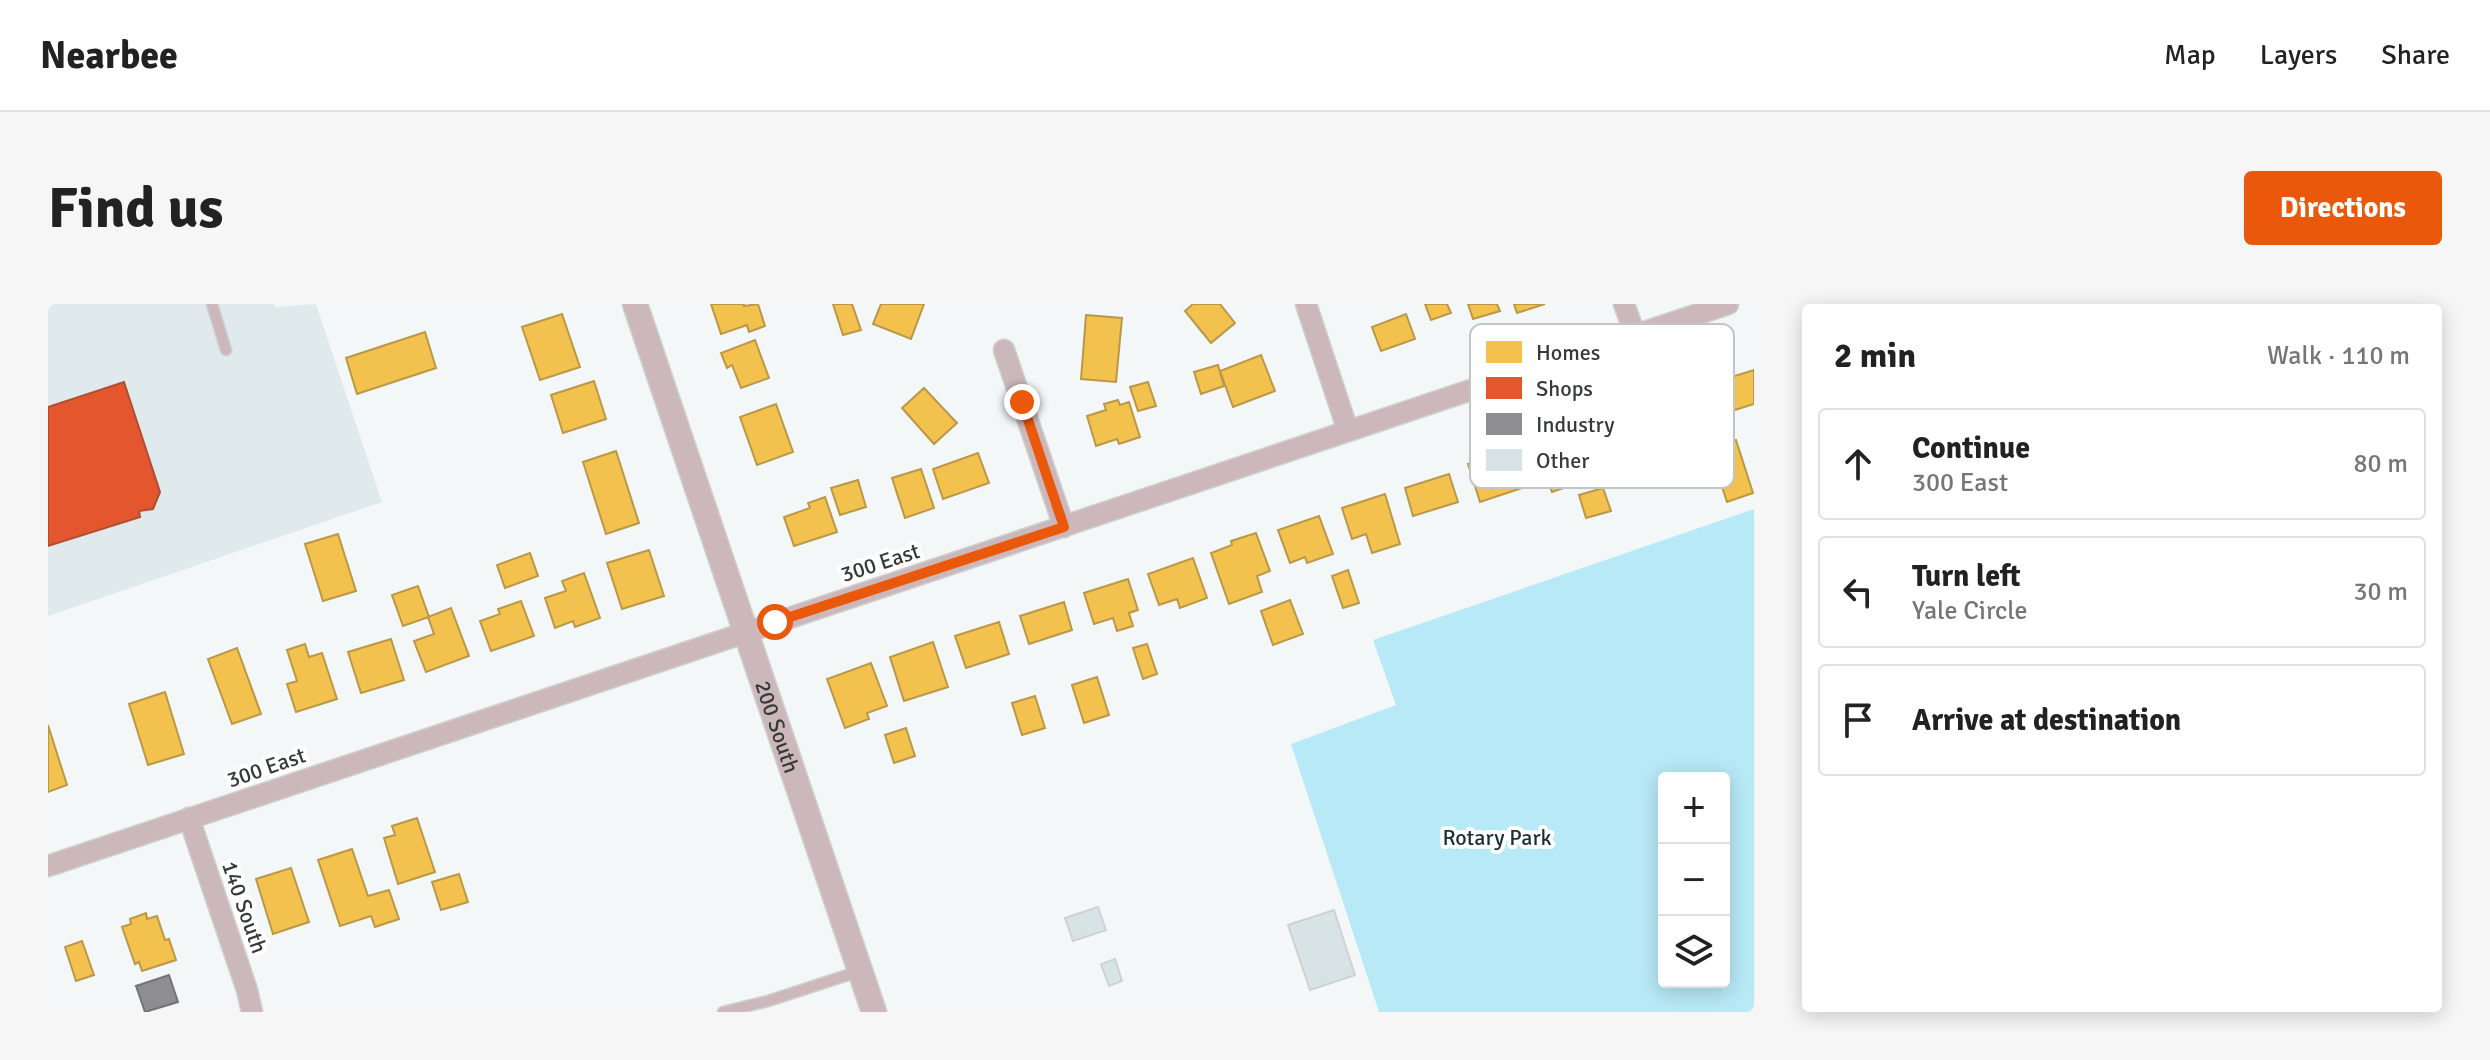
<!DOCTYPE html>
<html lang="en">
<head>
<meta charset="utf-8">
<style>
	body { margin:0; font-family:Signika,sans-serif; background:#f6f6f6; color:#222 }
	.controls { position:absolute; right:24px; bottom:24px; display:grid; overflow:hidden; border-radius:8px; box-shadow:0 4px 20px #0003 }
	.controls button { width:72px; height:72px; display:grid; place-items:center; padding:0; border:0; border-bottom:2px solid #e0e0e0; background:#fff; color:#222; font:40px sans-serif }
	.stop { position:absolute; width:24px; height:24px; margin:-18px; border:6px solid #ea580c; border-radius:50%; background:#fff }
	.stop.end { background:#ea580c; border-color:#fff; box-shadow:0 2px 8px #0008 }
	.list { margin:0; padding:0; list-style:none }
	h2 { display:flex; justify-content:space-between; align-items:center; height:104px; margin:0; padding:0 32px; font-size:34px }
	h2 small { font-size:26px; font-weight:400; color:#767676 }
	.list li { display:grid; grid-template-columns:52px 1fr auto; gap:24px; align-items:center; box-sizing:border-box; height:112px; margin:0 16px 16px; padding:0 16px; border:2px solid #e0e0e0; border-radius:8px }
	.list b { display:block; font-size:30px; white-space:nowrap }
	.list p { margin:0; font-size:26px; white-space:nowrap; color:#767676 }
	.list em { font-size:26px; font-style:normal; color:#767676 }
	.icon { flex:none; width:44px; height:44px; fill:none; stroke:currentColor; stroke-width:2; stroke-linecap:round; stroke-linejoin:round }
	.map { position:relative; flex:none; width:1706px; height:708px; overflow:hidden; border-radius:8px }
	header { display:flex; align-items:center; gap:48px; box-sizing:border-box; height:112px; padding:0 40px; background:#fff; border-bottom:2px solid #e0e0e0 }
	header strong { font-size:38px }
	nav { display:flex; gap:44px; margin-inline-start:auto; font-size:28px }
	.intro { display:flex; align-items:center; justify-content:space-between; box-sizing:border-box; height:192px; padding:0 48px }
	h1 { margin:0; font-size:56px }
	.button { padding:20px 36px; border-radius:8px; background:#ea580c; color:#fff; font-size:28px; font-weight:700 }
	main { display:flex; gap:48px; padding:0 48px }
	aside { flex:1; background:#fff; border-radius:8px; box-shadow:0 4px 20px #0003 }
	.map>svg:first-child { display:block }
	.built { fill:#e0e9ec }
	.green { fill:#b8e9f6; fill-rule:evenodd }
	.homes { fill:#f2c14e; stroke:#ba9848; stroke-width:2 }
	.shops { fill:#e4572e; stroke:#b04e32; stroke-width:2 }
	.industry { fill:#8d8d92; stroke:#737478; stroke-width:2 }
	.building { fill:#d8e3e5; stroke:#cfd1d2; stroke-width:2 }
	.lines { fill:none; stroke-linecap:round; stroke-linejoin:round }
	.service-casing { stroke:#cfd1d1; stroke-width:13 }
	.minor-casing { stroke:#cfd1d1; stroke-width:23 }
	.tertiary-casing { stroke:#cfd1d1; stroke-width:27 }
	.service { stroke:#ccb8ba; stroke-width:10 }
	.minor { stroke:#ccb8ba; stroke-width:20 }
	.tertiary { stroke:#ccb8ba; stroke-width:24 }
	.route { stroke:#ea580c; stroke-width:10 }
	.labels { text-anchor:middle; stroke-width:8; stroke-linejoin:round; paint-order:stroke }
	.street-label { font-size:22px; fill:#37393a; stroke:#fff }
	.park-label { font-size:22px; fill:#182f36; stroke:#fff }
	.key { fill:#fff; stroke:#c3c4c4; stroke-width:2 }
	.key-label { font-size:22px; fill:#37393a }
</style>
</head>
<body>
<header>
<strong>Nearbee</strong>
<nav><a>Map</a><a>Layers</a><a>Share</a></nav>
</header>
<div class="intro"><h1>Find us</h1><a class="button">Directions</a></div>
<main>
<div class="map">
<svg width="1706" height="708" viewBox="0 0 1706 708">
	<rect width="100%" height="100%" fill="#f4f7f8"/>
	<path class="built" d="M 0,0 L 226,0 L 227,3 L 268,0 L 334,198 L 0,312 Z"/>
	<path class="green" d="M 1706,205 L 1706,708 L 1331,708 L 1243,440 L 1348,401 L 1325,336 ZM 1676,474 L 1676,678 L 1616,678 L 1616,474 Z"/>
	<path class="homes" d="M 663,0 L 696,0 L 696,2 L 710,0 L 717,22 L 701,28 L 699,21 L 673,30 Z
		M 785,0 L 804,0 L 813,26 L 795,31 Z
		M 833,0 L 876,0 L 863,35 L 825,20 Z
		M 1145,0 L 1172,0 L 1187,19 L 1163,39 L 1137,7 Z
		M 1377,0 L 1399,0 L 1403,9 L 1383,16 Z
		M 1420,0 L 1449,0 L 1452,7 L 1425,15 Z
		M 1466,0 L 1497,0 L 1469,9 Z
		M 514,10 L 532,63 L 492,76 L 474,23 Z
		M 1358,10 L 1367,35 L 1333,47 L 1324,23 Z
		M 1038,11 L 1074,14 L 1068,78 L 1033,75 Z
		M 377,28 L 388,64 L 309,90 L 298,54 Z
		M 707,36 L 721,74 L 693,84 L 684,61 L 679,64 L 673,49 Z
		M 1213,51 L 1227,87 L 1185,103 L 1172,67 Z
		M 1170,61 L 1176,82 L 1153,90 L 1146,68 Z
		M 1706,66 L 1706,100 L 1687,106 L 1677,75 Z
		M 546,77 L 558,115 L 515,129 L 503,91 Z
		M 1100,78 L 1108,102 L 1090,107 L 1082,83 Z
		M 876,84 L 909,119 L 886,140 L 854,104 Z
		M 1070,96 L 1072,101 L 1081,98 L 1092,133 L 1071,140 L 1069,135 L 1048,142 L 1039,112 L 1058,106 L 1056,100 Z
		M 728,100 L 745,148 L 709,161 L 692,113 Z
		M 1527,125 L 1539,160 L 1528,163 L 1533,178 L 1504,188 L 1486,139 Z
		M 1688,136 L 1705,189 L 1679,198 L 1661,144 Z
		M 1466,146 L 1477,183 L 1432,198 L 1420,160 Z
		M 568,147 L 591,219 L 558,230 L 535,158 Z
		M 930,149 L 941,179 L 895,195 L 885,165 Z
		M 873,165 L 886,204 L 857,214 L 844,174 Z
		M 1401,170 L 1410,198 L 1365,212 L 1357,184 Z
		M 810,176 L 818,203 L 792,211 L 783,184 Z
		M 1555,184 L 1563,207 L 1538,214 L 1531,191 Z
		M 1337,190 L 1352,240 L 1324,249 L 1318,230 L 1304,235 L 1294,204 Z
		M 777,193 L 789,228 L 746,242 L 736,213 L 762,204 L 760,199 Z
		M 1271,212 L 1285,250 L 1259,259 L 1257,253 L 1242,259 L 1230,226 Z
		M 1208,229 L 1222,267 L 1209,272 L 1214,288 L 1181,300 L 1163,249 L 1184,241 L 1183,237 Z
		M 290,230 L 308,287 L 275,297 L 257,240 Z
		M 601,246 L 616,292 L 574,305 L 559,259 Z
		M 482,249 L 490,272 L 457,284 L 449,261 Z
		M 1145,254 L 1159,294 L 1132,304 L 1129,295 L 1111,301 L 1100,270 Z
		M 1300,266 L 1311,299 L 1295,304 L 1284,272 Z
		M 536,269 L 552,314 L 527,323 L 525,317 L 507,324 L 497,294 L 518,287 L 514,277 Z
		M 1080,275 L 1090,306 L 1081,309 L 1085,322 L 1069,327 L 1065,314 L 1046,320 L 1036,289 Z
		M 370,282 L 381,313 L 355,322 L 344,291 Z
		M 1242,296 L 1255,330 L 1225,341 L 1213,307 Z
		M 473,297 L 486,332 L 443,347 L 432,317 L 452,310 L 450,305 Z
		M 1016,298 L 1024,326 L 981,340 L 972,312 Z
		M 403,304 L 421,352 L 378,368 L 366,337 L 386,330 L 380,313 Z
		M 951,318 L 961,350 L 918,364 L 907,332 Z
		M 343,335 L 356,376 L 313,389 L 300,348 Z
		M 885,338 L 900,383 L 856,397 L 842,353 Z
		M 257,340 L 261,353 L 274,349 L 289,395 L 248,408 L 239,380 L 249,377 L 239,346 Z
		M 1099,340 L 1109,370 L 1095,375 L 1085,344 Z
		M 189,344 L 213,410 L 184,420 L 160,355 Z
		M 823,359 L 839,402 L 819,409 L 821,415 L 797,424 L 779,375 Z
		M 1049,373 L 1061,411 L 1036,419 L 1024,381 Z
		M 117,388 L 136,450 L 100,461 L 81,400 Z
		M 987,392 L 997,424 L 974,431 L 964,399 Z
		M 0,421 L 19,481 L 0,488 Z
		M 858,424 L 867,452 L 846,459 L 837,431 Z
		M 369,514 L 387,568 L 350,580 L 336,534 L 347,531 L 344,522 Z
		M 304,545 L 320,592 L 341,586 L 351,615 L 327,623 L 323,612 L 292,622 L 270,556 Z
		M 243,564 L 261,618 L 225,630 L 208,575 Z
		M 411,570 L 420,598 L 393,606 L 384,578 Z
		M 98,609 L 99,615 L 109,612 L 117,636 L 121,635 L 128,656 L 94,667 L 91,658 L 87,660 L 74,623 L 83,620 L 82,615 Z
		M 34,637 L 46,671 L 28,677 L 17,643 Z"/>
	<path class="shops" d="M 76,78 L 112,188 L 105,205 L 91,207 L 92,213 L 0,242 L 0,103 Z"/>
	<path class="industry" d="M 121,671 L 130,698 L 97,708 L 88,682 Z"/>
	<path class="building" d="M 1050,603 L 1058,626 L 1025,637 L 1017,614 Z
		M 1286,606 L 1307,671 L 1262,686 L 1240,621 Z
		M 1067,655 L 1074,677 L 1061,682 L 1053,660 Z"/>
	<g class="lines">
		<g class="service-casing">
			<path id="service" d="M 164,0 L 178,46
				M 675,708 L 720,697 L 812,667"/>
		</g>
		<g class="minor-casing">
			<path id="minor" d="M 1258,0 L 1300,127
				M 1576,0 L 1587,31
				M 956,46 L 1016,223
				M 141,514 L 199,686 L 204,708
				M 0,562 L 1680,0"/>
		</g>
		<g class="tertiary-casing">
			<g id="tertiary">
				<path id="s1" d="M 587,0 L 826,708"/>
			</g>
		</g>
		<use href="#service" class="service"/>
		<use href="#minor" class="minor"/>
		<use href="#tertiary" class="tertiary"/>
	</g>
	<g class="lines">
		<path class="route" d="M 727,318 L 1016,223 L 974,98"/>
	</g>
	<g class="labels">
		<g class="street-label">
			<text transform="translate(832 258) rotate(-18)" y="8">300 East</text>
			<text dy="8" stroke="none"><textPath href="#s1" startOffset="446">200 South</textPath></text>
			<text transform="translate(218 463) rotate(-19)" y="8">300 East</text>
			<text transform="translate(197 603) rotate(71)" y="8">140 South</text>
		</g>
		<g class="park-label">
			<text x="1449" y="541">Rotary Park</text>
		</g>
	</g>
	<rect x="1422" y="20" width="264" height="164" rx="12" class="key"/>
	<rect x="1438" y="37" width="36" height="22" fill="#f2c14e"/>
	<rect x="1438" y="73" width="36" height="22" fill="#e4572e"/>
	<rect x="1438" y="109" width="36" height="22" fill="#8d8d92"/>
	<rect x="1438" y="145" width="36" height="22" fill="#d8e3e5"/>
	<g class="key-label">
		<text x="1488" y="56">Homes</text>
		<text x="1488" y="92">Shops</text>
		<text x="1488" y="128">Industry</text>
		<text x="1488" y="164">Other</text>
	</g>
</svg>
<div class="controls">
<button>+</button>
<button>−</button>
<button><svg class="icon" aria-label="layers" viewBox="0 0 24 24"><path d="M12 4l9 5-9 5-9-5zM3 14l9 5 9-5"/></svg></button>
</div>
<div class="stop" style="left:727px;top:318px"></div>
<div class="stop end" style="left:974px;top:98px"></div>
</div>
<aside>
<h2>2 min<small>Walk · 110 m</small></h2>
<ul class="list">
<li><svg class="icon" aria-label="ahead" viewBox="0 0 24 24"><path d="M12 20V5M6 11l6-6 6 6"/></svg><div><b>Continue</b><p>300 East</p></div><em>80 m</em></li>
<li><svg class="icon" aria-label="left" viewBox="0 0 24 24"><path d="M17 20v-9H6M10 6l-5 5 5 5"/></svg><div><b>Turn left</b><p>Yale Circle</p></div><em>30 m</em></li>
<li><svg class="icon" aria-label="arrive" viewBox="0 0 24 24"><path d="M6 21V4h12l-3 4 3 4H6"/></svg><div><b>Arrive at destination</b></div></li>
</ul>
</aside>
</main>
</body>
</html>
